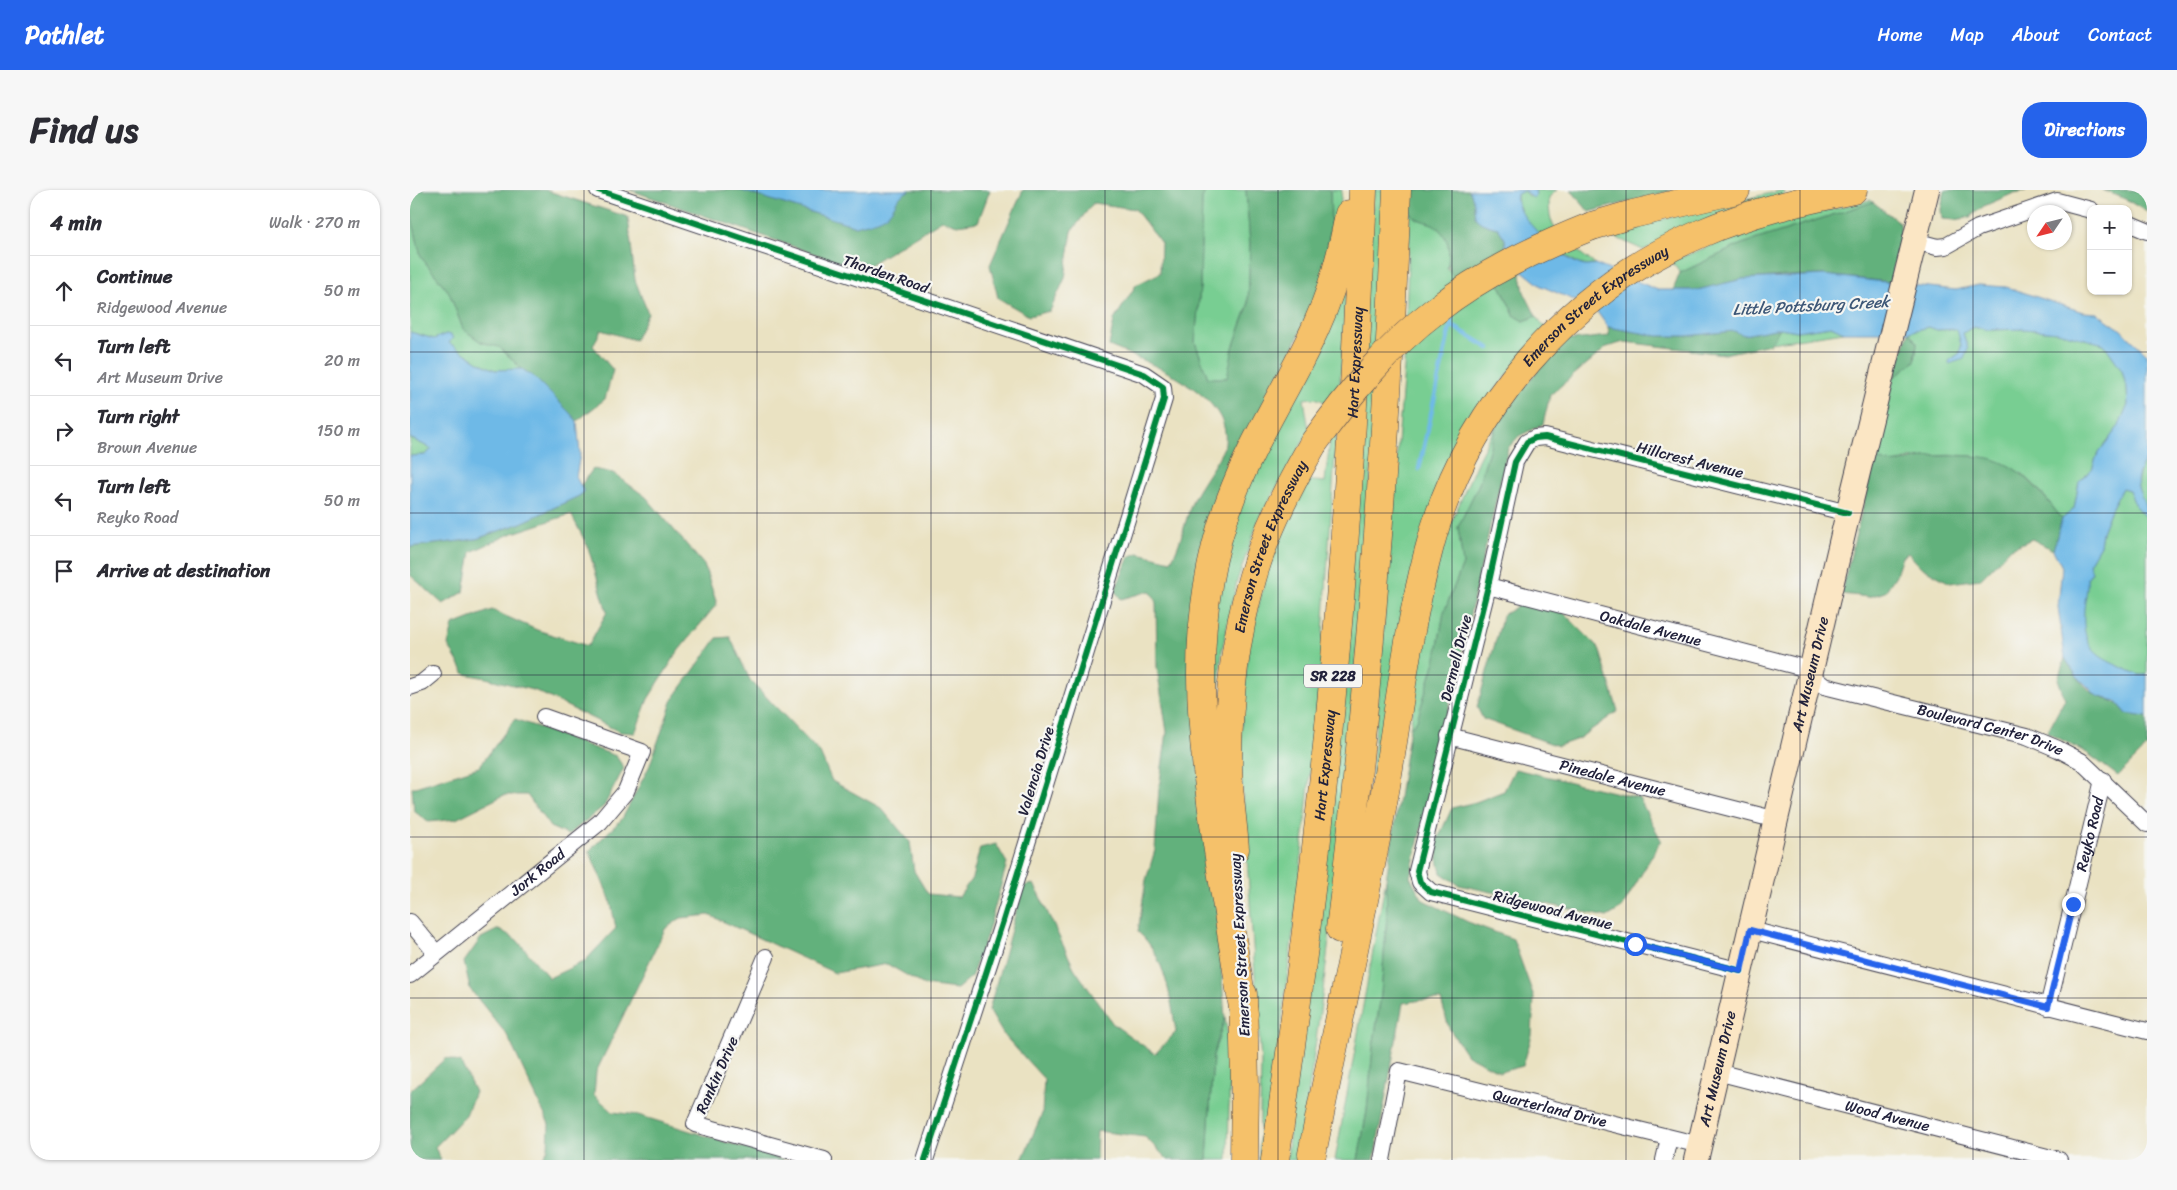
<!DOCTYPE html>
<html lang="en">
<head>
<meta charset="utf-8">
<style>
	body { margin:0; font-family:Sriracha,sans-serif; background:#f7f7f7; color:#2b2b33 }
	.controls { position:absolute; right:15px; top:15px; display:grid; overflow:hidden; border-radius:10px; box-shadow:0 1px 4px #0004 }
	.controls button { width:45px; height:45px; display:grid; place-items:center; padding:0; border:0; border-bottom:1px solid #e1e1e2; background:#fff; color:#2b2b33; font:25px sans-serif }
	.compass { position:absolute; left:1617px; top:15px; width:45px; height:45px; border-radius:50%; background:#fff; box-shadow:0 1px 4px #0004; rotate:235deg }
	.stop { position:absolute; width:15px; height:15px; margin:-11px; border:4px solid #2563eb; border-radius:50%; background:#fff }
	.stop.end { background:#2563eb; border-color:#fff; box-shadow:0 1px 5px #0008 }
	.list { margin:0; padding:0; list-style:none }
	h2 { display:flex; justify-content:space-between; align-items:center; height:65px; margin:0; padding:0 20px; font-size:21px }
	h2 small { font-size:16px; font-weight:400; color:#7c7c81 }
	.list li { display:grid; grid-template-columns:32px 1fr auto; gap:15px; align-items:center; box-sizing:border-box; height:70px; padding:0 20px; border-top:1px solid #e1e1e2 }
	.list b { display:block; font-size:19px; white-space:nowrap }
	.list p { margin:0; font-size:16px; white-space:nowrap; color:#7c7c81 }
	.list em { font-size:16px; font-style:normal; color:#7c7c81 }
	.icon { flex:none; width:28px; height:28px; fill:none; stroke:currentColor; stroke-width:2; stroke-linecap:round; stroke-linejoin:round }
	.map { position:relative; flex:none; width:1737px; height:970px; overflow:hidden; border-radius:20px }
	header { display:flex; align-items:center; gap:30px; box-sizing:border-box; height:70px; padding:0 25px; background:#2563eb; color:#fff }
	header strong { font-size:24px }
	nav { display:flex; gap:28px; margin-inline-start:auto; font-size:18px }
	.intro { display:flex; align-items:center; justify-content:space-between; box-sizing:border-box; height:120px; padding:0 30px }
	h1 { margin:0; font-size:35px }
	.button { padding:12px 22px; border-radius:20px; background:#2563eb; color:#fff; font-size:18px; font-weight:700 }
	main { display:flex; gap:30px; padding:0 30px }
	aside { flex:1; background:#fff; border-radius:20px; box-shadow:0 1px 4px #0004 }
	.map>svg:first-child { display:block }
	.green { fill:#78ce92; stroke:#4d7866 }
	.forest { fill:#62b17c; stroke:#426a5c }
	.water { fill:#6eb9e7; stroke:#486e91 }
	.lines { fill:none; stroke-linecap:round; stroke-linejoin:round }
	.stream { stroke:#6eb9e7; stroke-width:4.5 }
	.street-casing { stroke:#403f4f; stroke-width:18 }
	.secondary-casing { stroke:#403f4f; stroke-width:26 }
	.highway-casing { stroke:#403f4f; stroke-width:29 }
	.street { stroke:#fff; stroke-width:16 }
	.secondary { stroke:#fbe6c4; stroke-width:24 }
	.highway { stroke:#f5c16b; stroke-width:28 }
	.highway-bridge-casing { stroke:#403f4f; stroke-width:29; stroke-linecap:butt }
	.highway-bridge { stroke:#f5c16b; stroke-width:28 }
	.cycleway-casing { stroke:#f6f6f2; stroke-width:9 }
	.cycleway { stroke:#00873e; stroke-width:6 }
	.route { stroke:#2563eb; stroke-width:6 }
	.grid { fill:none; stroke:#22223b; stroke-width:1; stroke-opacity:0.55 }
	.labels { text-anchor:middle; stroke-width:4.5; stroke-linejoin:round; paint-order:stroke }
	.shield { fill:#f6f6f2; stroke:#626272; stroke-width:1 }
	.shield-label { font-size:14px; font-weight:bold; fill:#22223b }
	.street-label { font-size:15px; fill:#22223b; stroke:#f6f6f2 }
	.water-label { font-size:16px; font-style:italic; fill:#3d5777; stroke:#f6f6f2 }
</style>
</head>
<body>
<header>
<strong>Pathlet</strong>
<nav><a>Home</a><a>Map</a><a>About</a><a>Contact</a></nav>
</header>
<div class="intro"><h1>Find us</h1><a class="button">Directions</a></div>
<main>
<aside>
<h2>4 min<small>Walk · 270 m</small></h2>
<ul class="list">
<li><svg class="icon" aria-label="ahead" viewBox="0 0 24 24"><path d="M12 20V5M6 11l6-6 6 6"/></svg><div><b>Continue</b><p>Ridgewood Avenue</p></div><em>50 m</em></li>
<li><svg class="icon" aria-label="left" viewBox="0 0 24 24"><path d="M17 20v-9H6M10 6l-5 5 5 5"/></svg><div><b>Turn left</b><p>Art Museum Drive</p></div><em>20 m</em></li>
<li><svg class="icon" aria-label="right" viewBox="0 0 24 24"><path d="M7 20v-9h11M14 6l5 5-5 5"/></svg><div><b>Turn right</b><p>Brown Avenue</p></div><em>150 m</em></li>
<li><svg class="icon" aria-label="left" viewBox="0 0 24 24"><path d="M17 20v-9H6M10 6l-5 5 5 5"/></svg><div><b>Turn left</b><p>Reyko Road</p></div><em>50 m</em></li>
<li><svg class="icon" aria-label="arrive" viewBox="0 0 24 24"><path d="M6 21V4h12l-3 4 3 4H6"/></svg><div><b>Arrive at destination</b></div></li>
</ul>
</aside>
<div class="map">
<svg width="1737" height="970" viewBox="0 0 1737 970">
	<rect width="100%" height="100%" fill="#f6f6f2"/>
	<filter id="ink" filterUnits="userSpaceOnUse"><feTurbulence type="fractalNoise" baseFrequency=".02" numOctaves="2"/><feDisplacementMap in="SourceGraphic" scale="10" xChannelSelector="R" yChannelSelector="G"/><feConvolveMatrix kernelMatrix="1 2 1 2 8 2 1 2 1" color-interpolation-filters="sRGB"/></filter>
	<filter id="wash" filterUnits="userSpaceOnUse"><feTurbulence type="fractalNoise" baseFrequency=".0096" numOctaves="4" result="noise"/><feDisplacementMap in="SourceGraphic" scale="20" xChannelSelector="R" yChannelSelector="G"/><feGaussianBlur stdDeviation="1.12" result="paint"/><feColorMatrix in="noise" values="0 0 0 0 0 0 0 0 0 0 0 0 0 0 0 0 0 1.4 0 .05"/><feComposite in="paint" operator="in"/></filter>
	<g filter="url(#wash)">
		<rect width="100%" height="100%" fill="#eae2c2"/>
		<path class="green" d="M 796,0 L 836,0 L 840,54 L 838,116 L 823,158 L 818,188 L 798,188 L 785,152 L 790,97 L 792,8 Z
			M 920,0 L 932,0 L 928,35 L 915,73 L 921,34 Z
			M 964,0 L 976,0 L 964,244 L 933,627 L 914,793 L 889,970 L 877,970 Z
			M 1125,0 L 1147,0 L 1139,7 C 1139,16 1139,26 1143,35 C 1152,51 1170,63 1185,74 L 1177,76 L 1169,74 C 1147,60 1106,33 1107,4 L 1114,1 L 1118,6 L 1126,5 Z
			M 1373,0 L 1374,5 L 1233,60 L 1196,43 Z
			M 1460,10 L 1463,12 L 1332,54 L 1270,83 L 1261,71 L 1344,39 Z
			M 0,19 L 11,67 L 39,102 L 53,139 L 71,152 L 89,157 L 112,179 L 85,180 L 70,173 L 39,153 L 36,144 L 24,149 L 0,142 Z
			M 1000,23 C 1009,33 1015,29 1025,35 C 1041,44 1040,64 1037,79 L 1075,83 L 1091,97 L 1104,125 L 1114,131 L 1126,126 L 1135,137 L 1057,236 L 964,595 L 961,594 L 994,178 Z
			M 936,104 L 910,487 L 887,711 L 854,970 L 849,970 L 851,872 L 831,582 L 831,541 L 838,458 L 857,381 L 894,290 L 915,292 C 916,276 926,226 916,214 C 910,207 901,208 894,209 L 899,241 L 849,329 L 827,391 L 812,460 L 807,515 L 802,515 L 797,448 L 817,334 L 929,105 Z
			M 1421,136 L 1434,142 L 1360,153 L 1370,138 L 1387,141 Z
			M 1519,137 L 1527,140 L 1548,139 L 1551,155 L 1550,163 L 1539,171 L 1558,159 L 1553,143 L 1563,137 L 1580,140 L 1614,139 L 1648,142 L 1694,154 L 1712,180 L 1717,199 L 1718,215 L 1709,236 L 1688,263 L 1682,279 L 1669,292 L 1664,319 L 1652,329 C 1638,311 1624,290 1604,279 C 1577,262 1536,264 1506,268 C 1489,270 1483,278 1465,268 L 1484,187 L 1505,171 L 1507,153 L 1499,142 Z
			M 1087,233 L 1069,294 L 1048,337 L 1053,374 L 1034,422 L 1026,468 L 1007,530 L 1000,538 L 1024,388 L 1036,345 L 1068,270 Z
			M 0,248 L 22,259 L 15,265 L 0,266 Z
			M 1737,268 L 1737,318 C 1724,301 1725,286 1737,268 Z
			M 1712,298 L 1719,300 L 1726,317 L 1737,329 L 1737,485 L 1729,485 C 1715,479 1694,473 1683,461 C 1666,443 1675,411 1677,388 L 1682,382 L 1679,374 L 1690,355 L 1692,342 L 1701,319 Z
			M 976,689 L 977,726 L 971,805 L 963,858 L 957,921 L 948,970 L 925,970 Z
			M 815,828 L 820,863 L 818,970 L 797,970 L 803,865 Z"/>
		<path class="forest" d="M 0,0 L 135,0 L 218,27 L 225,90 L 238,123 L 225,150 L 191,140 L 183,156 L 203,180 L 195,209 L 167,231 L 124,187 L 112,179 L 89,157 L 71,152 L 53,139 L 39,102 L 11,67 L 0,19 Z
			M 220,0 L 329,0 L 446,36 L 478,24 L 487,7 L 500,0 L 580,0 L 568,32 L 547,35 L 532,30 L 457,76 L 437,75 Z
			M 613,0 L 796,0 L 792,8 L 790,97 L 785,152 L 798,188 L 817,188 L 823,158 L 838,116 L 840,54 L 836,0 L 920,0 L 921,34 L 915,73 L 915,86 L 801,343 L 809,747 L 815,828 L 803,865 L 797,970 L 758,970 L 735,947 L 687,941 L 686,970 L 612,970 L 632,924 L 634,889 L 593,844 L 579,820 L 613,696 L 624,694 L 664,778 L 703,834 L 745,864 L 766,842 C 761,809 755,765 728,742 L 736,690 L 745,660 L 749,598 L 757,542 L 747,478 L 746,410 L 740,401 L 711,409 L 705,401 L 719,367 L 728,363 L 761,371 C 772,352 775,330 783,310 C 789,296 813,265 815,253 C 822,203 735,171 699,156 L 704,130 L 726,95 L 750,83 L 751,53 L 725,19 L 683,13 L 662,41 L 655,88 L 640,121 L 619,126 L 588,108 L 580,75 Z
			M 999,0 L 1059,0 C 1072,23 1052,30 1088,38 L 1095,49 L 1096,59 L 1110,79 L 1114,102 L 1126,126 L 1114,131 L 1104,125 L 1091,97 L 1075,83 L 1043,88 C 1032,69 1048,58 1027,37 C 1021,31 1009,33 1000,23 Z
			M 1161,0 L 1265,0 L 1179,22 Z
			M 1535,0 L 1620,0 L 1604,3 L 1574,16 L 1560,27 L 1545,30 L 1532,29 L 1531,19 Z
			M 1693,0 L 1737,0 L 1737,22 L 1715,9 Z
			M 1463,12 L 1490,33 L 1491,47 L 1480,92 L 1414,85 L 1374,86 L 1333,89 L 1287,100 L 1263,100 L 1270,83 L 1332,54 Z
			M 1198,137 L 1248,146 L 1276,146 L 1324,141 L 1334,145 L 1370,138 L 1360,154 L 1314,164 L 1214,152 L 1197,157 L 1140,205 L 1133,234 L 1109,246 L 1098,258 L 1000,687 L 1013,710 L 1058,732 L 1103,749 L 1124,807 L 1122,845 L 1113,876 L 1090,882 L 1057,865 L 1039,838 L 1031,810 L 1012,810 L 993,813 L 964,970 L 948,970 L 957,921 L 963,858 L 971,805 L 977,726 L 976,689 L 1000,538 L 1007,530 L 1026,468 L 1034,422 L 1053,374 L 1048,337 L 1069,294 L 1087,233 L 1114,197 L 1155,147 L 1162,150 L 1199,146 Z
			M 1499,142 L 1507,153 L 1505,171 L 1484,187 Z
			M 1524,266 C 1542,266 1570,264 1586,270 C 1615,280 1634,306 1652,329 L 1643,360 L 1622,349 L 1601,358 L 1571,389 L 1540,393 L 1511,377 L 1498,363 L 1492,367 L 1486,385 L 1475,402 L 1459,407 L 1431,404 L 1465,268 C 1483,278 1504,268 1524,266 Z
			M 183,279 L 203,283 L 236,307 L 294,375 L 307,414 L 269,460 L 238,509 L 225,543 L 210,542 L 126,501 L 76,488 L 55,484 L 38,455 L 43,435 L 82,420 L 127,440 L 178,456 L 197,422 L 178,357 L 161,324 L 100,344 L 61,362 L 54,402 L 33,414 L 0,385 L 0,357 L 66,349 L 111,333 L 169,306 L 174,302 L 171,295 Z
			M 1111,414 L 1153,422 L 1189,458 L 1208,521 L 1168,549 L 1148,556 L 1073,529 L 1067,517 L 1093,425 Z
			M 320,447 L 340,490 L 410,563 L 422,591 L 471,618 L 500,652 L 504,681 L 518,704 L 549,707 L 562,688 L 570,658 L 586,654 L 597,673 L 578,742 L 561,787 L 547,799 L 514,795 L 477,774 L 425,783 L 299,725 L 271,728 L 255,739 L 186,882 L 184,905 L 203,922 L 228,925 L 374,970 L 131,970 L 138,959 L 139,934 L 97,845 L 60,799 L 54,772 L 71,748 L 89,739 L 107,750 L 139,788 L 175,771 L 206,738 L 200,709 L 179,661 L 212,629 L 239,577 L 263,509 L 307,448 Z
			M 1655,468 C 1662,480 1675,500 1688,506 C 1705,514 1702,506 1717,524 L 1737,527 L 1737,557 L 1708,586 L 1677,563 L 1637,542 L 1655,509 L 1648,489 Z
			M 105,529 L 206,566 L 214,578 L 194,616 L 158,645 L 140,637 L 117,605 L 94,605 L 46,629 L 18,632 L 4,621 L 2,598 L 69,577 Z
			M 1105,579 L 1229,608 L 1251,650 L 1212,718 L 1197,727 L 1049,695 L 1031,683 L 1025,655 L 1042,618 L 1066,612 L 1094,601 Z
			M 36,868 L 51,873 L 65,902 L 56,925 L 25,957 L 31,970 L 0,970 L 0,901 Z"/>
		<path class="water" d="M 329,0 L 500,0 C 483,10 489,11 479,23 C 472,31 455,33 446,36 Z
			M 1059,0 L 1125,0 L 1126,5 L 1123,8 L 1114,1 L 1107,4 C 1107,7 1106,9 1107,12 C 1109,29 1160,77 1177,76 C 1180,76 1182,75 1185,74 L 1248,100 L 1287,100 L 1333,89 L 1414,85 L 1546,100 L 1569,95 L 1596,97 L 1673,122 L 1687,123 L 1710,139 L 1737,164 L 1737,268 C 1715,300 1737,301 1737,329 L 1726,317 L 1719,300 L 1712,298 L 1701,319 L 1692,342 L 1690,355 L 1679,374 L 1682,382 L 1677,388 C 1678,399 1675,408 1674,419 C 1671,466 1692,468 1729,485 L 1737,485 L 1737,527 L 1717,524 L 1706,511 L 1687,506 L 1666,485 L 1655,468 L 1648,417 L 1652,377 L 1643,360 L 1652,329 L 1664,319 L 1669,292 L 1682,279 L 1688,263 L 1709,236 L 1718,215 L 1717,199 L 1712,180 L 1694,154 L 1648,142 L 1614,139 L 1580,140 L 1563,137 L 1553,143 L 1558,159 L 1554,169 L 1539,174 L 1539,171 L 1550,163 L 1551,155 L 1547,139 L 1527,140 L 1519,137 L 1499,142 L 1434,142 L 1421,136 L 1387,141 L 1370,138 L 1334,145 L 1324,141 L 1276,146 L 1248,146 L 1198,137 L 1185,119 L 1131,96 L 1110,79 L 1096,59 L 1095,49 L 1088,38 C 1052,30 1072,23 1059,0 Z
			M 0,142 L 24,149 L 36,144 L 41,145 L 43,148 L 39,153 L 70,173 L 85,180 L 112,179 L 124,187 L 159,222 L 167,231 L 170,264 L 166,287 L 174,302 L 169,306 L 111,333 L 66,349 L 0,357 L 0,266 L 15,265 L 22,259 L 0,248 Z"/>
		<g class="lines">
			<path class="stream" d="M 1041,135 L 1079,158
				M 1009,279 L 1042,128"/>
		</g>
	</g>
	<g filter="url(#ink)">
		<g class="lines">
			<g class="street-casing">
				<g id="street">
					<path d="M 188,0 L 734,184 L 753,197 L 754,209 L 593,731 L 515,970"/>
					<path d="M 1718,33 L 1737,41"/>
					<path d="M 1505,51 L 1527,57 L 1536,56 L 1568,38 L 1647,11 L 1681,20"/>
					<path id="s1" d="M 1078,396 L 1390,477 L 1414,496 L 1617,546 L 1648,559 L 1671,571 L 1737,634"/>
					<path d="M 0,497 L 12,493 L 23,484"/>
					<path id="s2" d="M 1039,546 L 1367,630"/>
					<path d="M 0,732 L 26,763"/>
					<path d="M 1341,740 L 1737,841"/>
					<path d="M 356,767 L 285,934 L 414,970"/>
					<path d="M 1331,781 L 1021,702 L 1010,692 L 1007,681 L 1078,396 L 1105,272 L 1117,252 L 1125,248 L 1135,247 L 1438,323"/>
					<path id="s3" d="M 0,785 L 190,632 L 216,601 L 232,562 L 134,527"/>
					<path id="s4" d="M 1638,817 L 1693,590"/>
					<path id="s5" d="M 1307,882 L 1649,970"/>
					<path id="s6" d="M 972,970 L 989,881 L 1290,955"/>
					<path d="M 1254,970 L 1259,948"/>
				</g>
			</g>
			<g class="secondary-casing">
				<g id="secondary">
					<path id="s7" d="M 1286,970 L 1438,323 L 1517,0"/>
				</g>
			</g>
			<g class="highway-casing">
				<g id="highway">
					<path d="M 1182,36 L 1223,24 L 1326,0"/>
					<path id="s8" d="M 825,659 C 823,630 818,601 818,572 C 818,510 825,448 842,389 C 855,342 879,296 903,254"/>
					<path d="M 930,739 C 961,493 977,247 987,0"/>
					<path d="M 833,804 L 835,895 L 834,970"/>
					<path d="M 834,824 C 826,771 817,719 809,667 C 790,544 776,427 821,308 C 843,249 879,196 905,139 C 922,102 932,64 939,24"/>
					<path id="s9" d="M 902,964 C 926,841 954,719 976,596 C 989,518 998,439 1018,363 C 1053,222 1158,100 1292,43 C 1340,22 1391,11 1443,0"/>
					<path id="s10" d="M 865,970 C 889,804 911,637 925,469 C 939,313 947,157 953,0"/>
				</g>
			</g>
			<use href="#street" class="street"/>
			<use href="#secondary" class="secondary"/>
			<use href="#highway" class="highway"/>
			<g class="highway-bridge-casing">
				<path id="highway-bridge" d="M 903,254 C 938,205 977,157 1026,120 C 1073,83 1127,58 1182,36"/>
			</g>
			<use href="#highway-bridge" class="highway-bridge"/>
			<g class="cycleway-casing">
				<path id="cycleway" d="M 188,0 L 734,184 L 753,197 L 754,209 L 593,731 L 515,970
					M 1331,781 L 1021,702 L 1010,692 L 1007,681 L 1078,396 L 1105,272 L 1117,252 L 1125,248 L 1135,247 L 1438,323"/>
			</g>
			<use href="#cycleway" class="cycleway"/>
		</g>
	</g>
	<g class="lines" filter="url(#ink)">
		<path class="route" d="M 1225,754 L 1331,781 L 1340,740 L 1638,817 L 1663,714"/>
	</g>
	<path class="grid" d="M 174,0 L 174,970M 347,0 L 347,970M 521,0 L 521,970M 695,0 L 695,970M 868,0 L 868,970M 1042,0 L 1042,970M 1216,0 L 1216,970M 1390,0 L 1390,970M 1563,0 L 1563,970M 0,162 L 1737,162M 0,323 L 1737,323M 0,485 L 1737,485M 0,647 L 1737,647M 0,808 L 1737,808"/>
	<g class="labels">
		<rect class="shield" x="894" y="474.5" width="58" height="23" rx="4"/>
		<g class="shield-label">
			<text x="923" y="491">SR 228</text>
		</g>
		<g class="street-label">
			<text transform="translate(476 84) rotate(19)" y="5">Thorden Road</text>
			<text dy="5" stroke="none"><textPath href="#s9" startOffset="918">Emerson Street Expressway</textPath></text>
			<text dy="5" stroke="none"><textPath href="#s10" startOffset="802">Hart Expressway</textPath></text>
			<text transform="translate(1280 270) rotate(14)" y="5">Hillcrest Avenue</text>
			<text dy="5" stroke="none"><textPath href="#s8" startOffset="309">Emerson Street Expressway</textPath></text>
			<text dy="5" stroke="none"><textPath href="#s1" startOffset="168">Oakdale Avenue</textPath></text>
			<text transform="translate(1046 468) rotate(-76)" y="5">Dermell Drive</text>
			<text dy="5" stroke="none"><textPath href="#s7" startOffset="499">Art Museum Drive</textPath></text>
			<text dy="5" stroke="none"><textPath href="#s1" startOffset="525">Boulevard Center Drive</textPath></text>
			<text dy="5" stroke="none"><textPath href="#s10" startOffset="398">Hart Expressway</textPath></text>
			<text transform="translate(626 581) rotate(-73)" y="5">Valencia Drive</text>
			<text dy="5" stroke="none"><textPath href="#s2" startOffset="169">Pinedale Avenue</textPath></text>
			<text dy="5" stroke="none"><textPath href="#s4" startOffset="178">Reyko Road</textPath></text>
			<text dy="5" stroke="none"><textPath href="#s3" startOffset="164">Jork Road</textPath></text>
			<text transform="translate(1143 720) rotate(14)" y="5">Ridgewood Avenue</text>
			<text transform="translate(830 755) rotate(-93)" y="5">Emerson Street Expressway</text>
			<text dy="5" stroke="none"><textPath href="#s7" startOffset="94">Art Museum Drive</textPath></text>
			<text transform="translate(307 885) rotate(-66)" y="5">Rankin Drive</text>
			<text dy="5" stroke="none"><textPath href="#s6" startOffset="246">Quarterland Drive</textPath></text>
			<text dy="5" stroke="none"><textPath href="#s5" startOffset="176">Wood Avenue</textPath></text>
		</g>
		<g class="water-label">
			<text transform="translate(1401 115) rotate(-3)" y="6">Little Pottsburg Creek</text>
		</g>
	</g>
</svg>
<div class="controls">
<button>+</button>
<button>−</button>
</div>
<svg class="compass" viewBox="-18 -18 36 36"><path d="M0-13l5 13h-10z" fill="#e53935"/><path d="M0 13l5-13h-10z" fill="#7c7c81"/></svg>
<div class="stop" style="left:1225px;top:754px"></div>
<div class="stop end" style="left:1663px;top:714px"></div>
</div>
</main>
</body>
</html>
